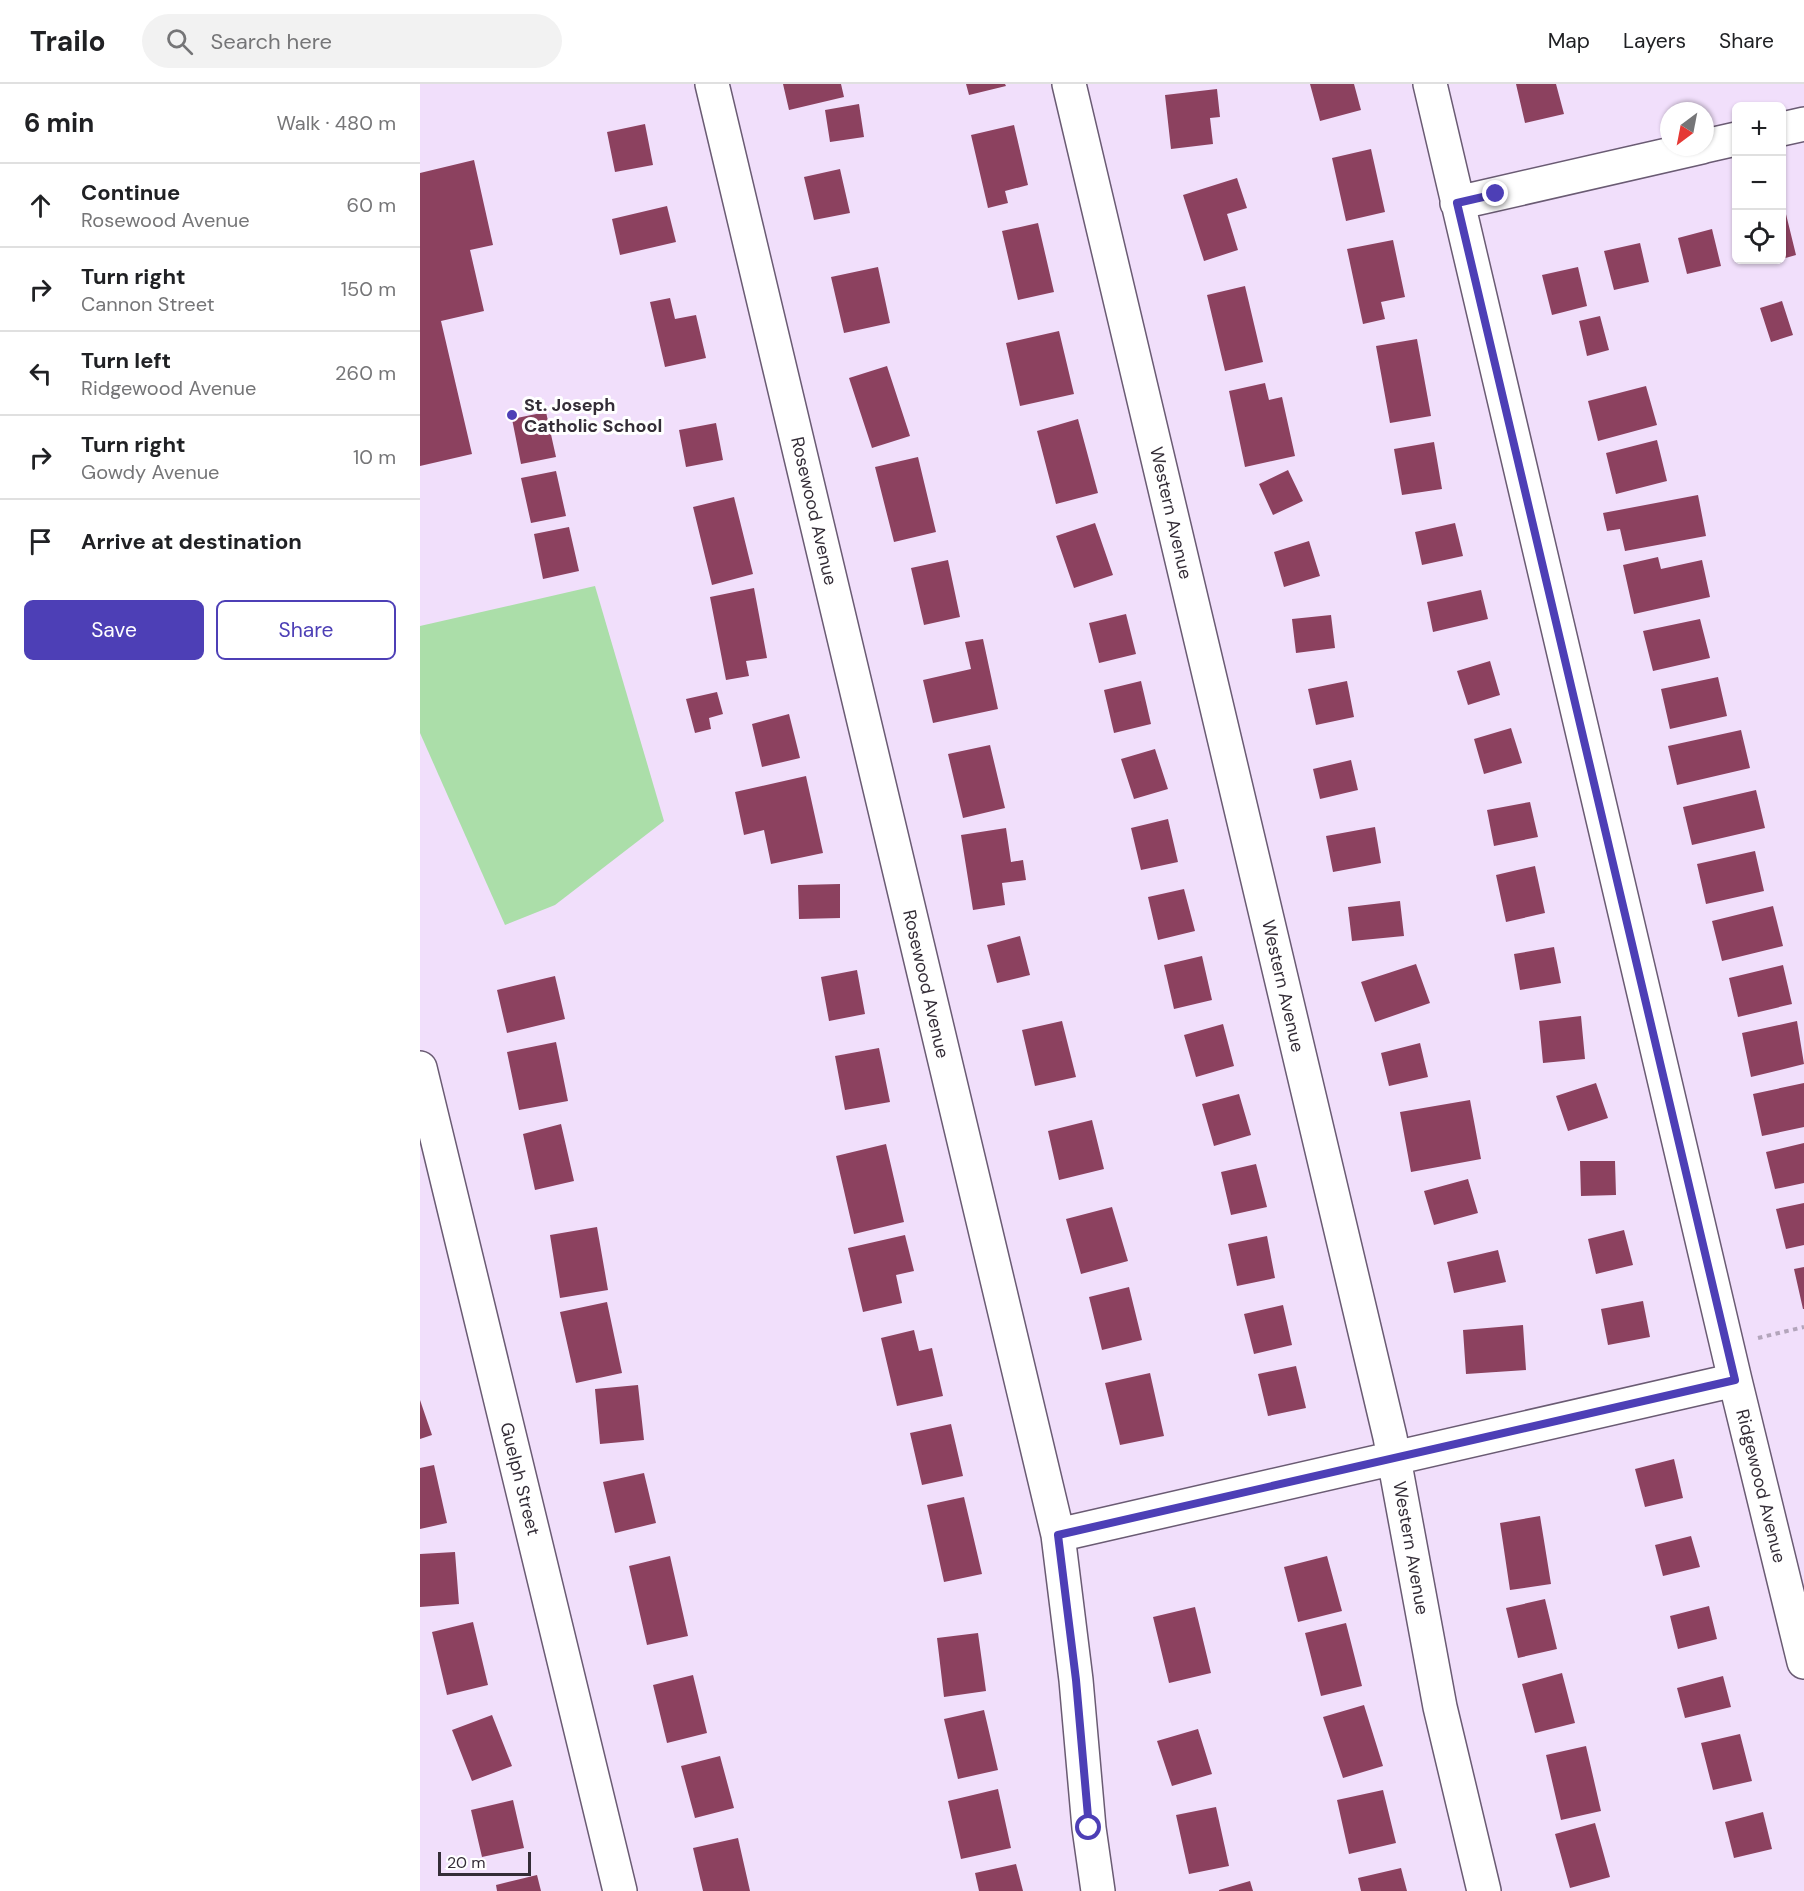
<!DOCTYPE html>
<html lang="en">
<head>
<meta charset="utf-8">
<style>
	body { margin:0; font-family:"DM Sans",sans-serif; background:#f2f2f2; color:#202124 }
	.controls { position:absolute; right:18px; top:18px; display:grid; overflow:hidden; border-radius:9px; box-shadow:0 2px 4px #0004 }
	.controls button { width:54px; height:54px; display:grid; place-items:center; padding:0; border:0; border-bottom:2px solid #e0e0e0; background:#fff; color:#202124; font:30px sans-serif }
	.compass { position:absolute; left:1240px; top:18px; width:54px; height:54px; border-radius:50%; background:#fff; box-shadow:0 2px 4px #0004; rotate:212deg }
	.scale { position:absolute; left:18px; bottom:15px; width:93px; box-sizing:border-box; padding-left:6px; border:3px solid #342d37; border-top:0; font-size:16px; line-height:21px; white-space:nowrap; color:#342d37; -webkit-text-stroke:4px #fff; paint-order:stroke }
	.stop { position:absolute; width:18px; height:18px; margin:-14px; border:4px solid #4d3fb6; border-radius:50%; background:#fff }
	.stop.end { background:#4d3fb6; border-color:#fff; box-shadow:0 2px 6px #0008 }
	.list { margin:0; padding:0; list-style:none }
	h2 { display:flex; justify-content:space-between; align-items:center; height:78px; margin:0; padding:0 24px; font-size:26px }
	h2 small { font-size:20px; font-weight:400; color:#757577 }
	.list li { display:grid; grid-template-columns:39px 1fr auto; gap:18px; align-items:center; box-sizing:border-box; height:84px; padding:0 24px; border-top:2px solid #e0e0e0 }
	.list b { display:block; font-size:22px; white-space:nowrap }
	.list p { margin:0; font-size:20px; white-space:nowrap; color:#757577 }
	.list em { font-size:20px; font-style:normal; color:#757577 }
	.actions { display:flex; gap:12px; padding:18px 24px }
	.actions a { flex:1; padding:14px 0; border:2px solid #4d3fb6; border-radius:9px; text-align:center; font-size:21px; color:#4d3fb6 }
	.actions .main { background:#4d3fb6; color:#fff }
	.icon { flex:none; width:33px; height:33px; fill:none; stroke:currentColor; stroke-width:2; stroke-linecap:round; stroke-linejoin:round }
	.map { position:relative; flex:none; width:1384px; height:1807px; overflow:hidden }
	header { display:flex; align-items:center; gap:36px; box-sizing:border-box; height:84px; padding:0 30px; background:#fff; border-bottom:2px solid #e0e0e0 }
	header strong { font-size:28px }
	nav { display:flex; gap:33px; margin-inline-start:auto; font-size:21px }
	.search { width:420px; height:54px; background:#f2f2f2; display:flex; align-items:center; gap:15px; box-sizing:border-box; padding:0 21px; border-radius:33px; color:#757577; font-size:22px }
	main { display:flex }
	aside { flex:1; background:#fff }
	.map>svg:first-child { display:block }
	.green { fill:#abdea9 }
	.building { fill:#8c415f }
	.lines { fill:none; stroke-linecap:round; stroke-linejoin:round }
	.minor-casing { stroke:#6a5b73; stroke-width:36 }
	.path { stroke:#b3a5bb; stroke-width:4; stroke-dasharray:4.5 4.5; stroke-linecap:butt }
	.minor { stroke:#fff; stroke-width:33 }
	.route { stroke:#4d3fb6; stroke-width:8 }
	.poi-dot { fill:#4d3fb6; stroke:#fff; stroke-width:2 }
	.labels { text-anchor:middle; stroke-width:6; stroke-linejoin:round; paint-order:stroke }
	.poi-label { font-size:18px; font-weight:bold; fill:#342d37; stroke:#fff; text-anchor:start }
	.street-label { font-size:18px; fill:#342d37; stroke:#fff }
</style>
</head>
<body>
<header>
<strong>Trailo</strong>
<div class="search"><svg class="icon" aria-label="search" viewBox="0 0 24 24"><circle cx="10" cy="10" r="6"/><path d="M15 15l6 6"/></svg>Search here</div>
<nav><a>Map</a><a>Layers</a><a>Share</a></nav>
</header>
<main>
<aside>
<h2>6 min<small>Walk · 480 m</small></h2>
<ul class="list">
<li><svg class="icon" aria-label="ahead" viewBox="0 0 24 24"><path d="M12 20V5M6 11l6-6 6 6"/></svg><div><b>Continue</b><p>Rosewood Avenue</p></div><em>60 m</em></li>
<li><svg class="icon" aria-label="right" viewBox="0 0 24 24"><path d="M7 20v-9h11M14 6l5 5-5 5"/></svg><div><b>Turn right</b><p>Cannon Street</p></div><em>150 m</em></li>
<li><svg class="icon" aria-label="left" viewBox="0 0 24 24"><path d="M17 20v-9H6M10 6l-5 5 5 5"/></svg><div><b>Turn left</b><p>Ridgewood Avenue</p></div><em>260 m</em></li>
<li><svg class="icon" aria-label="right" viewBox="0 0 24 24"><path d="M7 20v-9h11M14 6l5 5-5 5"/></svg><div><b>Turn right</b><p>Gowdy Avenue</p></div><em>10 m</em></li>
<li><svg class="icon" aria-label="arrive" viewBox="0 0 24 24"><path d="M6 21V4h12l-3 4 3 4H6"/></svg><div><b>Arrive at destination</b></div></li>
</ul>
<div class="actions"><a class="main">Save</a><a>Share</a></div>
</aside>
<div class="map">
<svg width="1384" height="1807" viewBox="0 0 1384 1807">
	<rect width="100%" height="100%" fill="#f1dffb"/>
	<path class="green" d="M 175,502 L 244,737 L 135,821 L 85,841 L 0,649 L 0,542 Z"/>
	<path class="building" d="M 363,0 L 421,0 L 424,13 L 369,26 Z
		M 546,0 L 585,0 L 586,2 L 549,11 Z
		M 890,0 L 934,0 L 941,26 L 900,37 Z
		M 1096,0 L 1136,0 L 1144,30 L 1105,39 Z
		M 797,5 L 800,33 L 790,34 L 793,60 L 751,65 L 745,11 Z
		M 439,20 L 444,53 L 410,58 L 405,26 Z
		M 225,40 L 233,81 L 195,88 L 187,48 Z
		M 594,41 L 608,101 L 585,107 L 588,119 L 568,124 L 551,51 Z
		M 951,65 L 965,128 L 926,137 L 912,74 Z
		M 54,76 L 73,161 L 50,166 L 64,227 L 21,237 L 52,370 L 0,382 L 0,89 Z
		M 420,85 L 430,129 L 394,136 L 384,93 Z
		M 817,94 L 827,124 L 807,130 L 818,166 L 784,177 L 763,111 Z
		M 247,122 L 256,158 L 200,171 L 192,135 Z
		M 1362,122 L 1364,122 L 1376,171 L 1362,175 Z
		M 618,139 L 634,208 L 598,216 L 582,147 Z
		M 1292,145 L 1301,182 L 1267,190 L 1258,154 Z
		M 973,156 L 985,213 L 961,218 L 965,235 L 943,240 L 927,165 Z
		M 1220,159 L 1229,198 L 1194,206 L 1184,167 Z
		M 458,183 L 470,239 L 424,249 L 411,193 Z
		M 1158,183 L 1167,222 L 1132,231 L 1122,191 Z
		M 825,202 L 843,278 L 805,287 L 787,211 Z
		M 250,214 L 255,235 L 276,231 L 286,274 L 245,283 L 230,218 Z
		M 1362,217 L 1373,251 L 1351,258 L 1340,224 Z
		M 1180,232 L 1189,266 L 1167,272 L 1159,237 Z
		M 639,247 L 654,310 L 600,322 L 586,259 Z
		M 997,255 L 1011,332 L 970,339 L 956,262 Z
		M 467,282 L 490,352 L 452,364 L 429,294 Z
		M 845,299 L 849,316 L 862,313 L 875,372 L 825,383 L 809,307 Z
		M 1226,302 L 1237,341 L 1178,357 L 1168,317 Z
		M 126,328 L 136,373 L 101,380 L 92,335 Z
		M 658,335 L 678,409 L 636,420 L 617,347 Z
		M 296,339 L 303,376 L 266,383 L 259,346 Z
		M 1237,356 L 1247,397 L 1196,410 L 1186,369 Z
		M 1014,358 L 1022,405 L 982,411 L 974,365 Z
		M 498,373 L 516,448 L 474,458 L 455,383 Z
		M 868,386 L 883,417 L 853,431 L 839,400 Z
		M 136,387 L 146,432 L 111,439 L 101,394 Z
		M 1278,411 L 1286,452 L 1205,467 L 1200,445 L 1187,447 L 1183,429 Z
		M 314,413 L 333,490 L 292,501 L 273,423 Z
		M 675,439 L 693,491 L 654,504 L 636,452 Z
		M 1035,439 L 1043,472 L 1002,481 L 995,448 Z
		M 149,443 L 159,487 L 123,495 L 114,450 Z
		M 889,457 L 900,492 L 864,503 L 854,468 Z
		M 1238,473 L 1241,485 L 1282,476 L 1290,513 L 1214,530 L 1203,481 Z
		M 528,476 L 540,533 L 504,541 L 491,484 Z
		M 334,504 L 347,574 L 326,577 L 329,592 L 306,596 L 290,513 Z
		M 1061,506 L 1068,535 L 1013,548 L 1007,518 Z
		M 706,530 L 716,570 L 679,579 L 669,539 Z
		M 911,531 L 915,564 L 876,569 L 872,535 Z
		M 1280,535 L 1290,574 L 1233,587 L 1223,547 Z
		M 563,555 L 578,625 L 513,639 L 503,596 L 551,585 L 545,558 Z
		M 1070,577 L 1080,611 L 1048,621 L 1037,587 Z
		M 1298,593 L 1307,632 L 1250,645 L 1241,605 Z
		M 721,597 L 731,640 L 694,649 L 684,606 Z
		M 927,597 L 934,633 L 896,641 L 888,605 Z
		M 297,608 L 303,630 L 289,634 L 291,645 L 275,649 L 266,615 Z
		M 369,630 L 380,674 L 342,683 L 332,640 Z
		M 1091,644 L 1102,679 L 1064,690 L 1054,655 Z
		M 1321,646 L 1330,684 L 1257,701 L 1248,662 Z
		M 570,661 L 585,724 L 543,734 L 528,670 Z
		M 735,665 L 748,705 L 714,715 L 701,675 Z
		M 931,676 L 938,706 L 900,715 L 893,685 Z
		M 386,692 L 403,769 L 351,780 L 344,746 L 324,751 L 315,708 Z
		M 1336,706 L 1345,744 L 1272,761 L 1263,723 Z
		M 1110,718 L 1118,753 L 1074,762 L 1067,726 Z
		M 748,735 L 758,778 L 721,786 L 711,744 Z
		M 955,743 L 961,779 L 913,788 L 906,752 Z
		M 586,744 L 591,778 L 603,776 L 606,796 L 582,799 L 585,821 L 553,826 L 541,751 Z
		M 1335,767 L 1344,807 L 1286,820 L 1277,780 Z
		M 1115,782 L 1125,829 L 1086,838 L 1076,791 Z
		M 420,800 L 420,834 L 379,835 L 378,801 Z
		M 764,805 L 775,847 L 738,856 L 728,813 Z
		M 980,817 L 984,852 L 932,857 L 928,823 Z
		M 1353,822 L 1363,862 L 1302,877 L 1292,837 Z
		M 600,852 L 610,891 L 577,899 L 567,861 Z
		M 1134,863 L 1141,899 L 1100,906 L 1094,870 Z
		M 782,872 L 792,916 L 754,925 L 744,881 Z
		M 996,880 L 1010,919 L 955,938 L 941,898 Z
		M 1363,881 L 1372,920 L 1318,933 L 1309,894 Z
		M 437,886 L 445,930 L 409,937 L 401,893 Z
		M 135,892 L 145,935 L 87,949 L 77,906 Z
		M 1161,932 L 1165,975 L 1123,979 L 1119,937 Z
		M 642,937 L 656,993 L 615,1002 L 602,946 Z
		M 1377,937 L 1384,980 L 1331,993 L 1322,949 Z
		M 803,940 L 814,982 L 776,993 L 764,951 Z
		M 136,958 L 148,1017 L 99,1026 L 87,968 Z
		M 1000,959 L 1008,993 L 969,1002 L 961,969 Z
		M 459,964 L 470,1018 L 425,1026 L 415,972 Z
		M 1176,999 L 1188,1034 L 1148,1047 L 1136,1012 Z
		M 1384,999 L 1384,1043 L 1342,1052 L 1333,1010 Z
		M 819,1010 L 831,1051 L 794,1062 L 782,1020 Z
		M 1050,1016 L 1061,1075 L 991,1088 L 980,1028 Z
		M 672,1036 L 684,1085 L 639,1096 L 628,1047 Z
		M 141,1040 L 154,1097 L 115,1106 L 103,1050 Z
		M 1384,1059 L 1384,1099 L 1355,1105 L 1346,1068 Z
		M 466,1060 L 484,1138 L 434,1150 L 416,1072 Z
		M 1160,1077 L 1195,1077 L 1196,1111 L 1161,1112 Z
		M 836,1080 L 847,1123 L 811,1131 L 801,1088 Z
		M 1048,1095 L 1058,1129 L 1014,1141 L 1004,1107 Z
		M 1384,1119 L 1384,1161 L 1366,1165 L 1356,1125 Z
		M 692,1123 L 708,1177 L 661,1190 L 646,1135 Z
		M 177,1143 L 188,1206 L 140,1214 L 130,1151 Z
		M 1204,1146 L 1213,1181 L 1176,1190 L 1168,1155 Z
		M 485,1151 L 494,1187 L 476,1191 L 482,1219 L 443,1228 L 428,1164 Z
		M 847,1152 L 855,1194 L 817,1202 L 808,1160 Z
		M 1078,1166 L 1086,1198 L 1034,1209 L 1027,1178 Z
		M 1384,1183 L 1384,1225 L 1383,1225 L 1374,1185 Z
		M 709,1203 L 722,1256 L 682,1266 L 669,1213 Z
		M 1223,1217 L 1230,1253 L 1188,1261 L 1181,1225 Z
		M 187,1218 L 202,1289 L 156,1299 L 140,1228 Z
		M 863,1221 L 872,1261 L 834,1270 L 824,1230 Z
		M 1103,1241 L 1106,1286 L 1046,1290 L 1043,1246 Z
		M 494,1246 L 499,1267 L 512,1264 L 523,1312 L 477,1322 L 461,1254 Z
		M 876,1282 L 886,1324 L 848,1332 L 838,1290 Z
		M 730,1289 L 744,1352 L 700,1361 L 685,1299 Z
		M 218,1301 L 224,1356 L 180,1360 L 175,1305 Z
		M 0,1316 L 12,1351 L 0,1355 Z
		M 531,1340 L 543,1392 L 502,1401 L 490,1349 Z
		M 1254,1375 L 1263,1414 L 1225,1423 L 1215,1385 Z
		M 14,1381 L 27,1439 L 0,1445 L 0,1384 Z
		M 224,1389 L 236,1439 L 195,1449 L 183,1398 Z
		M 544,1413 L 562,1490 L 524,1498 L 507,1421 Z
		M 1120,1432 L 1131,1500 L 1090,1506 L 1080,1439 Z
		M 1271,1452 L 1280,1483 L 1243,1492 L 1235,1461 Z
		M 35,1468 L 39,1520 L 0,1523 L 0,1470 Z
		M 250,1472 L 268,1552 L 227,1561 L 209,1482 Z
		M 907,1472 L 922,1527 L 878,1538 L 864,1483 Z
		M 1125,1515 L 1137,1565 L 1098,1574 L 1086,1524 Z
		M 1289,1522 L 1297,1555 L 1258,1565 L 1250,1532 Z
		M 775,1523 L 791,1589 L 749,1599 L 733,1533 Z
		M 53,1538 L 68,1601 L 27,1611 L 12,1548 Z
		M 926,1539 L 942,1602 L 901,1612 L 885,1549 Z
		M 558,1549 L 566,1607 L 524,1613 L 517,1554 Z
		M 1142,1589 L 1155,1639 L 1115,1649 L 1102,1600 Z
		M 273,1591 L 287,1649 L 247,1659 L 233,1601 Z
		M 1303,1592 L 1311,1623 L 1265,1634 L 1257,1604 Z
		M 944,1621 L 963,1682 L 923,1694 L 903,1633 Z
		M 564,1626 L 578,1686 L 538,1695 L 524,1635 Z
		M 72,1631 L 92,1682 L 52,1697 L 32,1646 Z
		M 778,1645 L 792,1690 L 752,1702 L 737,1657 Z
		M 1320,1650 L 1332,1697 L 1293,1706 L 1281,1659 Z
		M 1166,1662 L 1181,1727 L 1141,1736 L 1126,1671 Z
		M 300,1672 L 314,1724 L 275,1734 L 261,1682 Z
		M 578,1705 L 591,1764 L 541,1775 L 528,1717 Z
		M 963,1706 L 976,1759 L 929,1770 L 917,1716 Z
		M 93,1716 L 104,1764 L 62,1773 L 51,1726 Z
		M 796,1723 L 809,1782 L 769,1790 L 756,1731 Z
		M 1343,1728 L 1352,1765 L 1314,1774 L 1305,1738 Z
		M 1175,1739 L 1190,1793 L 1150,1804 L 1135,1750 Z
		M 318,1754 L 330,1807 L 283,1807 L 273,1764 Z
		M 596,1780 L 603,1807 L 559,1807 L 555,1789 Z
		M 981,1784 L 987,1807 L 941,1807 L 938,1794 Z
		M 117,1791 L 121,1807 L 77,1807 L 76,1801 Z
		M 830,1797 L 833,1807 L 799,1807 L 799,1806 Z"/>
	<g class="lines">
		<g class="minor-casing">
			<path id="minor" d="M 292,0 L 638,1451 L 656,1596 L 669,1744 L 678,1807
				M 649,0 L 970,1353 L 1020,1623 L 1064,1807
				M 1010,0 L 1315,1296 L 1384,1578
				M 1362,45 L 1384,40
				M 1285,62 L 1316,55
				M 1037,119 L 1282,63
				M 0,984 L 200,1807
				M 638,1451 L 1315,1296"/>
		</g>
		<path class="path" d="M 1338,1254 L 1384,1243"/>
		<use href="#minor" class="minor"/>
	</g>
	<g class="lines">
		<path class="route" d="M 669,1744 L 656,1596 L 638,1451 L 1315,1296 L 1037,119 L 1076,110"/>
	</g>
	<circle class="poi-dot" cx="92" cy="331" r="6"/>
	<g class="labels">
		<g class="poi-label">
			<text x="104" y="327">St. Joseph<tspan x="104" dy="21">Catholic School</tspan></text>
		</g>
		<g class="street-label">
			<text transform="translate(394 427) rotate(77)" y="6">Rosewood Avenue</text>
			<text transform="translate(751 429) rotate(77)" y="6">Western Avenue</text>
			<text transform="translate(506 900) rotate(77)" y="6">Rosewood Avenue</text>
			<text transform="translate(863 902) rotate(77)" y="6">Western Avenue</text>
			<text transform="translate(100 1395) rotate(76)" y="6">Guelph Street</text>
			<text transform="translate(1341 1402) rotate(76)" y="6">Ridgewood Avenue</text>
			<text transform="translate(991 1464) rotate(80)" y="6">Western Avenue</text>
		</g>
	</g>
</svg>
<div class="controls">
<button>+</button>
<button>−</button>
<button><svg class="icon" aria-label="locate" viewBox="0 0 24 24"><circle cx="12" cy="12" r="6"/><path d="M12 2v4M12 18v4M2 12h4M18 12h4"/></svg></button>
</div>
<svg class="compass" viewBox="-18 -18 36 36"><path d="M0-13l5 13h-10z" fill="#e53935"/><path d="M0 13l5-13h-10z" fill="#757577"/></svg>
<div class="scale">20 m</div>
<div class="stop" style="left:669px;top:1744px"></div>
<div class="stop end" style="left:1076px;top:110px"></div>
</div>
</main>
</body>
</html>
